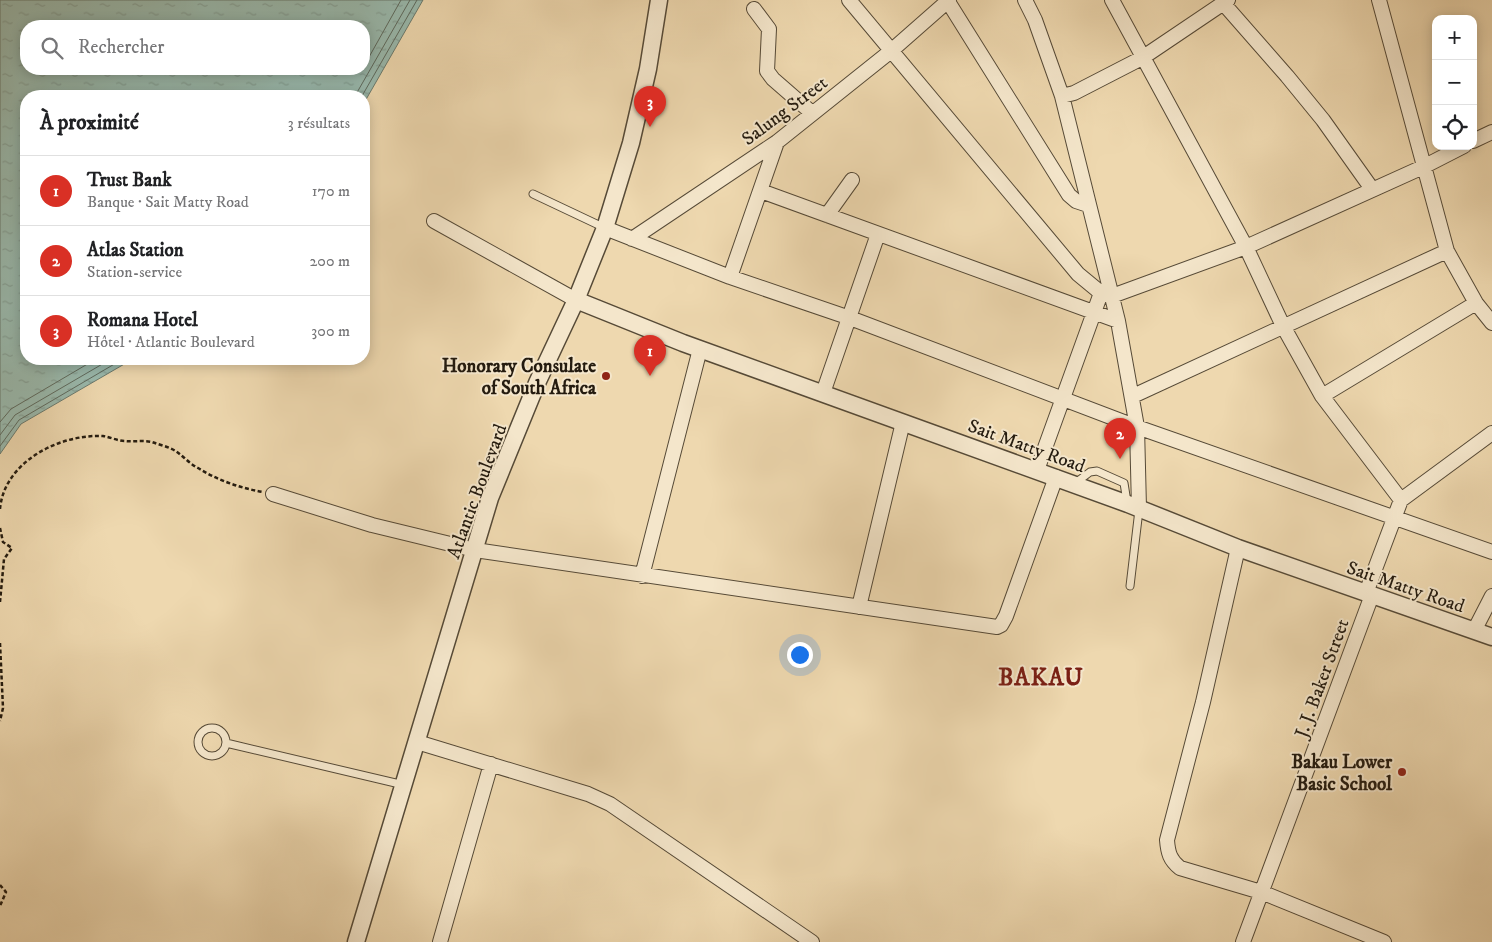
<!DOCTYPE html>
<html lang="fr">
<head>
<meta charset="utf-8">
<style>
	body { margin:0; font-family:"IM FELL DW Pica",serif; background:#f6f6f6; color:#202124 }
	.controls { position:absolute; right:15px; top:15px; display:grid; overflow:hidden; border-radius:10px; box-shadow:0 2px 12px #0003 }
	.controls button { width:45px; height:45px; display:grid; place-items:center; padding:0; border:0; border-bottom:1px solid #e0e0e0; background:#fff; color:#202124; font:25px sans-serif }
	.you { position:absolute; left:799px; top:654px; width:18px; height:18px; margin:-12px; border:4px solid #fff; border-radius:50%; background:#1a73e8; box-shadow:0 0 0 8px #1a73e833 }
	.badge { display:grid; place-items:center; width:32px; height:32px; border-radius:50%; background:#d93025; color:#fff; font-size:16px; font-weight:700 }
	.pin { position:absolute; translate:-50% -41px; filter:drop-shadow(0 1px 2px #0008) }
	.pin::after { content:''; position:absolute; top:26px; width:18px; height:15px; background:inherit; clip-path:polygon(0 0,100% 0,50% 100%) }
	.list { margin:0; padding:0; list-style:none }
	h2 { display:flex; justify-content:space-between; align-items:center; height:65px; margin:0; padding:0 20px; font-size:21px }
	h2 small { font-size:16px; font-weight:400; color:#757577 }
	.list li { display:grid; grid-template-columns:32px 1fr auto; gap:15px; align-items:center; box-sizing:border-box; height:70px; padding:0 20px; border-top:1px solid #e0e0e0 }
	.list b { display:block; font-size:19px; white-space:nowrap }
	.list p { margin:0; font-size:16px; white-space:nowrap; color:#757577 }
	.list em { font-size:16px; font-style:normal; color:#757577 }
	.icon { flex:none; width:28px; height:28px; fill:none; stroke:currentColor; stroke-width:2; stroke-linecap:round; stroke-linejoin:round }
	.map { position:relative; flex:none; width:1492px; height:942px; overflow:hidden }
	.search { position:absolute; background:#fff; box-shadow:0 2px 12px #0003; left:20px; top:20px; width:350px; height:55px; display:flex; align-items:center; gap:12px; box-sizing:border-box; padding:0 18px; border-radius:20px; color:#757577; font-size:19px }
	.panel { position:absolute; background:#fff; box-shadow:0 2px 12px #0003; left:20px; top:90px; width:350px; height:275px; border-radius:20px }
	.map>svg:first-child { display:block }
	.water { fill:url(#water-ripples); stroke:#6a7a6e; fill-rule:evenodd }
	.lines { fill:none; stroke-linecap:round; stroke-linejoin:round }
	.shore { stroke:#5e6a5e; stroke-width:1 }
	.service-casing { stroke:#564a37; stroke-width:9 }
	.minor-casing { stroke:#564a37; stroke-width:16 }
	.tertiary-casing { stroke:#564a37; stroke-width:19 }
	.path { stroke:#241b0f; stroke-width:2.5; stroke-dasharray:4 2.5; stroke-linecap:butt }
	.service { stroke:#f4e6cb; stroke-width:7 }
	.minor { stroke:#f4e6cb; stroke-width:14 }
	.tertiary { stroke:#f4e6cb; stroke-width:16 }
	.poi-dot { fill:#8f2418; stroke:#f4e6cb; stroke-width:2 }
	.labels { text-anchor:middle; stroke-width:4; stroke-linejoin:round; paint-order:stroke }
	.street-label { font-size:19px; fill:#241b0f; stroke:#f4e6cb }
	.poi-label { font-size:19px; font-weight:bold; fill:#241b0f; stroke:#f4e6cb; text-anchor:end }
	.district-label { font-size:24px; font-weight:bold; letter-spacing:1px; fill:#7a1f14; stroke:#f4e6cb }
</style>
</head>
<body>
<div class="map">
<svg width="1492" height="942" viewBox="0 0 1492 942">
	<defs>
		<pattern id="water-ripples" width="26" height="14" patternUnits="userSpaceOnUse" patternTransform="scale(1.25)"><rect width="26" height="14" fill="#99b9ad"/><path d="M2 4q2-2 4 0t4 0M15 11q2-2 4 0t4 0" fill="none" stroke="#849e94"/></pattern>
	</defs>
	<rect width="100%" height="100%" fill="#eed8af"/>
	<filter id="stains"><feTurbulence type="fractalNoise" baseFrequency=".004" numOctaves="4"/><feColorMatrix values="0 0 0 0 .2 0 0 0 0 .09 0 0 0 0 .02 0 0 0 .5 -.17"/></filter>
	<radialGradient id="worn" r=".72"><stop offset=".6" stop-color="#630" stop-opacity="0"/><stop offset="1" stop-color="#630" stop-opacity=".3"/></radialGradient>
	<path class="water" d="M 0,0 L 423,0 L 364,103 L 364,96 L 26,96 L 26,359 L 133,359 L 21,424 L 0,454 ZM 26,26 L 364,26 L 364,69 L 26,69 Z"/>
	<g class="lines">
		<path class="shore" d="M 364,66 L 401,0
			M 355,96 L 410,0
			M 362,96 L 417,0
			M 0,422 L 11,409 L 96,359
			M 0,435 L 15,415 L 111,359
			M 0,446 L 19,420 L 123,359"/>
		<g class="service-casing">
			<path id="service" d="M 533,194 L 605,228
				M 1074,484 L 1090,472 L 1097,471 L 1124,483 L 1127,502
				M 1130,586 L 1139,510
				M198 742a14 14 0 1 1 28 0a14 14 0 1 1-28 0Z
				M 226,743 L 404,785"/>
		</g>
		<g class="minor-casing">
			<path id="minor" d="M 849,0 L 1078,274 L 1101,293 L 1112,296 L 1246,247 L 1423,167 L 1464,146
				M 947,0 L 1069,195 L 1076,201 L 1088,205
				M 1025,0 L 1035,20 L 1062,96 L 1118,321 L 1137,427 L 1139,508
				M 1112,0 L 1246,247 L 1283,326 L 1322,396 L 1401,500
				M 1379,0 L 1447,251 L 1476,303 L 1492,323
				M 1223,3 L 1287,76 L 1323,120 L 1372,189
				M 754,9 L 769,29 L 767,71 L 773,79 L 812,113
				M 1062,96 L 1074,93 L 1142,58 L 1228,0
				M 1473,141 L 1492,132
				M 761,191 L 1118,321
				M 827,215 L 852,180
				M 434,221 L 576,300
				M 605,228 L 730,277 L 850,318 L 1137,427 L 1492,552
				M 632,239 L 777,142 L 891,51 L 949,0
				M 730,277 L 777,142
				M 823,393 L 878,234
				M 1133,396 L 1447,251
				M 1322,396 L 1476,303
				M 1037,470 L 1101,293
				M 273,494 L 372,525 L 475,550 L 997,627 L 1001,625 L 1006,616 L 1056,477
				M 1238,548 L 1203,702 L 1167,840 C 1168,853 1170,860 1180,868 L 1261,892 L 1384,942
				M 642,576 L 700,349
				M 1366,593 L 1401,500 L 1492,433
				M 859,607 L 903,422
				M 1474,631 L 1492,596
				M 417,742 L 588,794 L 610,804 L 812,942
				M 440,942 L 491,764
				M 1243,942 L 1372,595"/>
		</g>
		<g class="tertiary-casing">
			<path id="tertiary" d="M 576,300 L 683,343 L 1128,504 L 1238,548 L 1492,637
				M 356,942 L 490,498 L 537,383 L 576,300 L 605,228 L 631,143 L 648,69 L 659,0"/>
		</g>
		<path class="path" d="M 0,509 C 4,462 59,434 103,436 C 110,437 118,441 125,441 C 134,442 143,440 152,442 C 160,445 170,447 177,452 C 184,457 190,464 198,468 C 217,480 240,488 263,492
			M 0,528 L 3,542 L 12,548 L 4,559 L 0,602
			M 0,643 L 3,708 L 0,721
			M 0,885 L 6,892 L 0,906"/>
		<use href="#service" class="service"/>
		<use href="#minor" class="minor"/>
		<use href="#tertiary" class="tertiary"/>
	</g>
	<g class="poi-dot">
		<circle cx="606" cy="376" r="5"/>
		<circle cx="1402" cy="772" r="5"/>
	</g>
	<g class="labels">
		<g class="street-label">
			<text transform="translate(784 110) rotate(-37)" y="7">Salung Street</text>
			<text transform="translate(1027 445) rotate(20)" y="7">Sait Matty Road</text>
			<text transform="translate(476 491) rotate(-70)" y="7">Atlantic Boulevard</text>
			<text transform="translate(1406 586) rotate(19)" y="7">Sait Matty Road</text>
			<text transform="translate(1321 678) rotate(-70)" y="7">J. J. Baker Street</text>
		</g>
		<g class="poi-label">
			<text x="596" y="372">Honorary Consulate<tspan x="596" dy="22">of South Africa</tspan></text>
			<text x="1392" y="768">Bakau Lower<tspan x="1392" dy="22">Basic School</tspan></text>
		</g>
		<g class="district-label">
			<text x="1041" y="685">BAKAU</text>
		</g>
	</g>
	<rect width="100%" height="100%" filter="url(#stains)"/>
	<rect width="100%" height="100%" fill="url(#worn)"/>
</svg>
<div class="controls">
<button>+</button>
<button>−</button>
<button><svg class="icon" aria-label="locate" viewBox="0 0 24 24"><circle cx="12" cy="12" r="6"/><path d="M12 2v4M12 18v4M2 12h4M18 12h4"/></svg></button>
</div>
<div class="you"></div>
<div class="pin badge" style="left:650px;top:376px">1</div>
<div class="pin badge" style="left:1120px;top:459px">2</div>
<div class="pin badge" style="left:650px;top:127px">3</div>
<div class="search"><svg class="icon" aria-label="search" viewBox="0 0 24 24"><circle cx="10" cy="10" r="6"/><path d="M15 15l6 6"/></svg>Rechercher</div>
<section class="panel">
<h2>À proximité<small>3 résultats</small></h2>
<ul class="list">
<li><span class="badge">1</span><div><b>Trust Bank</b><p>Banque · Sait Matty Road</p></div><em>170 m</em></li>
<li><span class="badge">2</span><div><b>Atlas Station</b><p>Station-service</p></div><em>200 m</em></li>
<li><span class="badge">3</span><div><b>Romana Hotel</b><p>Hôtel · Atlantic Boulevard</p></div><em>300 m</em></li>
</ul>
</section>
</div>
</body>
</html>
